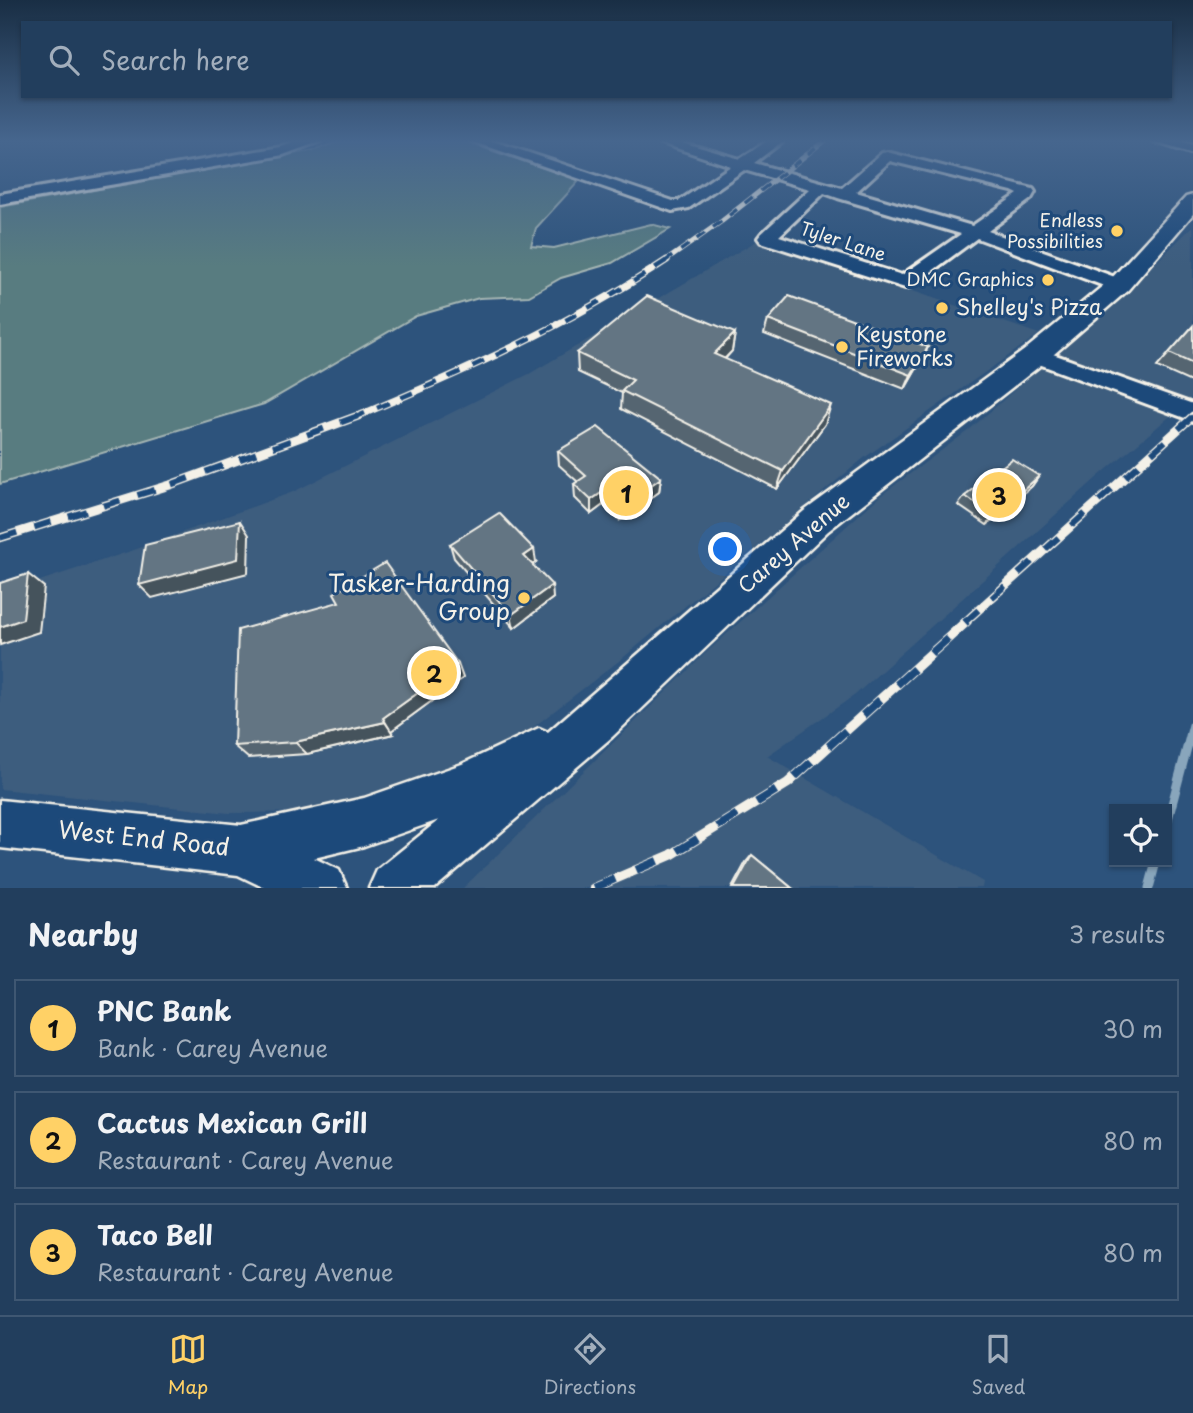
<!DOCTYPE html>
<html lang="en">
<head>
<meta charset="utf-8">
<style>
	body { margin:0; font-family:"Playpen Sans",sans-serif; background:#2e4966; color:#f1f3f6 }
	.controls { position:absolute; right:21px; bottom:21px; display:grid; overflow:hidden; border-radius:0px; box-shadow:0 2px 5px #0004 }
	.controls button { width:63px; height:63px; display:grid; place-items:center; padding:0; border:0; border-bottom:2px solid #3f5772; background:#223e5d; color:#f1f3f6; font:35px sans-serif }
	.you { position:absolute; left:726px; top:550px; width:24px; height:24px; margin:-18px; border:5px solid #fff; border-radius:50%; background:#1a73e8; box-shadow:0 0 0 10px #1a73e833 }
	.badge { display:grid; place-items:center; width:46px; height:46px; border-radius:50%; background:#ffd166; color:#111; font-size:23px; font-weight:700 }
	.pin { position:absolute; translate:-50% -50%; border:4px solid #fff; box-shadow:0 2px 7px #0006 }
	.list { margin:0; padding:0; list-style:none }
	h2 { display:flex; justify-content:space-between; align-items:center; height:91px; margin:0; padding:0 28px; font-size:30px }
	h2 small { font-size:23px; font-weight:400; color:#a2aebc }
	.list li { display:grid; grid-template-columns:46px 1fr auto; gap:21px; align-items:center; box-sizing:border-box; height:98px; margin:0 14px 14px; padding:0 14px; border:2px solid #3f5772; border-radius:0px }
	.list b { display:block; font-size:26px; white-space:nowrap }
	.list p { margin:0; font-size:23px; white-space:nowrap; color:#a2aebc }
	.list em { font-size:23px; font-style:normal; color:#a2aebc }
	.icon { flex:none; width:38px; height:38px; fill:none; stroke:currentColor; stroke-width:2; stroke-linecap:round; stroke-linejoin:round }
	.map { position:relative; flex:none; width:1193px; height:888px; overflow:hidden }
	.search { position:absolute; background:#223e5d; box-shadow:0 2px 5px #0004; left:21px; right:21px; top:21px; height:77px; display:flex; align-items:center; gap:18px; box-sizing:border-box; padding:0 24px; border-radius:0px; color:#a2aebc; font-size:26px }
	.sheet { height:427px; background:#223e5d }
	nav { display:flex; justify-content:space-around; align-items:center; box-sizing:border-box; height:98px; border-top:2px solid #3f5772; background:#223e5d; font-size:19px; color:#a2aebc }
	nav a { display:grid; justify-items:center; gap:4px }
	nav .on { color:#ffd166 }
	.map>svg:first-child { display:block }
	.built { fill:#3d5d7e }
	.green { fill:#597c80; stroke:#a6b6b4; stroke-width:2 }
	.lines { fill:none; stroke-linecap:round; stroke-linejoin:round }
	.stream { stroke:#89a6bc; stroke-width:9 }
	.minor-casing { stroke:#f4f1e8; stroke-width:6 }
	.major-casing { stroke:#f4f1e8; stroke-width:5 }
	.minor { fill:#1f4a7a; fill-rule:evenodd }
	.major { fill:#1f4a7a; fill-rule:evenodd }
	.rail-far3-casing { stroke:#f4f1e8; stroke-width:5 }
	.rail-far2-casing { stroke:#f4f1e8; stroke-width:7 }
	.rail-far1-casing { stroke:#f4f1e8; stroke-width:9 }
	.rail-casing { stroke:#f4f1e8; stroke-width:10 }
	.rail-far3 { stroke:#1f4a7a; stroke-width:3.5; stroke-dasharray:10; stroke-linecap:butt }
	.rail-far2 { stroke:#1f4a7a; stroke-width:4.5; stroke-dasharray:13; stroke-linecap:butt }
	.rail-far1 { stroke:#1f4a7a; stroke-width:6; stroke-dasharray:18; stroke-linecap:butt }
	.rail { stroke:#1f4a7a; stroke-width:8; stroke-dasharray:23; stroke-linecap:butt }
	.wall { fill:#556571; stroke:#f4f1e8; stroke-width:2 }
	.shaded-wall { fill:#45525c; stroke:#f4f1e8; stroke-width:2 }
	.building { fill:#637583; stroke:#f4f1e8; stroke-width:2 }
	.poi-dot { fill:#ffd166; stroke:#1f4a7a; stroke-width:2.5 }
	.labels { text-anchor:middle; stroke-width:6; stroke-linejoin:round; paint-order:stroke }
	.far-poi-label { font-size:18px; fill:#f4f1e8; stroke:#1f4a7a; text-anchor:end }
	.far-street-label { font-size:18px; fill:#f4f1e8; stroke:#1f4a7a }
	.poi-label { font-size:21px; fill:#f4f1e8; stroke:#1f4a7a; text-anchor:start }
	.street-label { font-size:21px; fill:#f4f1e8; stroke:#1f4a7a }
	.near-poi-label { font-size:24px; fill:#f4f1e8; stroke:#1f4a7a; text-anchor:end }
	.near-street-label { font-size:24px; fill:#f4f1e8; stroke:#1f4a7a }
</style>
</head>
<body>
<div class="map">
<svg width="1193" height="888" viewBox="0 0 1193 888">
	<rect width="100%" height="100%" fill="#2d537c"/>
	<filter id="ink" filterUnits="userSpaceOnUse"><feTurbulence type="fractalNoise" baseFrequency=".0143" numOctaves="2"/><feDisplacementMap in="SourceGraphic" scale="14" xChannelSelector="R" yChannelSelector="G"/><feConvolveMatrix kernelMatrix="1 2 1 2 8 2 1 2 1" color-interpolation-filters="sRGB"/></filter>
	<g filter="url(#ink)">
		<path class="built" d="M 1193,226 L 1193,397 L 1100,475 L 855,695 L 767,756 L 983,882 L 982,888 L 463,888 L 709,650 L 880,496 L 969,430 L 1126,292 Z
			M 760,239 L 1039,334 L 864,458 L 624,657 L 522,736 L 483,759 L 333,812 L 229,813 L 0,789 L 0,594 L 137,549 L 293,492 L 529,374 Z"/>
		<path class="green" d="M 340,141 L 462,141 L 580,180 L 536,228 L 531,246 L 554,248 L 651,224 L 670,229 L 612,263 L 561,278 L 529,296 L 479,298 L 416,316 L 264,404 L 0,484 L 0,207 L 315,150 Z"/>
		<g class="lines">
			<path class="stream" d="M 1167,823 L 1193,725
				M 1149,888 L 1156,862"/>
			<g class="minor-casing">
				<path id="minor" d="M 299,141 L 321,141 L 283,155 L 0,204 L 0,194 L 281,147 Z
					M 472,141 L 493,141 L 673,201 L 679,201 L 731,166 L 655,141 L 678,141 L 740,159 L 767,141 L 783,141 L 754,163 L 842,188 L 882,153 L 887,152 L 1033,189 L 1035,192 L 1031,199 L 988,231 L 1126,281 L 1128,285 L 1126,289 L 1112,289 L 977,238 L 912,286 L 905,288 L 761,242 L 758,238 L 761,234 L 810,189 L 744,170 L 689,208 L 672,211 ZM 890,161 L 1012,191 L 1018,194 L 972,226 L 856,192 ZM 824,193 L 838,198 L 961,234 L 902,275 L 779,236 Z
					M 1152,141 L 1176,141 L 1193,146 L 1193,154 Z
					M 1036,348 L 1193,404 L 1193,421 L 1028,360 L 1025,355 L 1028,350 Z"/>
			</g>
			<g class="major-casing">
				<path id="major" d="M 1193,195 L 1193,214 L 1128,290 L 1046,361 L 828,531 L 612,737 L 435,888 L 369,888 L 377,870 L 439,820 L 364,846 L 314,858 L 339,870 L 347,888 L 265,888 L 238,875 L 0,848 L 0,800 L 241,825 L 364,798 L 462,764 L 539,728 L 548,732 L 804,511 L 1026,349 L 1110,280 L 1186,197 Z"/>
			</g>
			<use href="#minor" class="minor"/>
			<use href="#major" class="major"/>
			<g class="rail-far3-casing">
				<path id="rail-far3" d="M 664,262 L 722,221 L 824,141"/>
			</g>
			<g class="rail-far2-casing">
				<path id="rail-far2" d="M 353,418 C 461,373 569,325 667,260
					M 1191,418 L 1193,416"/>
			</g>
			<g class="rail-far1-casing">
				<path id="rail-far1" d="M 0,538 L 170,485 L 358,416
					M 965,622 L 1193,416"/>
			</g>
			<g class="rail-casing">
				<path id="rail" d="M 594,888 L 671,855 L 788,783 L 967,621"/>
			</g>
			<use href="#rail-far3" class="rail-far3"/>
			<use href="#rail-far2" class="rail-far2"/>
			<use href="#rail-far1" class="rail-far1"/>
			<use href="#rail" class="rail"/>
		</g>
		<path class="wall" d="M 768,320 L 928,347 L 921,361 L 905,389 L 764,334 Z
			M 1193,326 L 1193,383 L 1157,367 Z
			M 735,333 L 732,351 L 725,359 L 825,424 L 777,489 L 621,409 L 622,393 L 578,372 L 577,353 Z
			M 558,451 L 661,478 L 659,492 L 620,520 L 603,505 L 591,514 L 575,498 L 574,484 L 578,482 L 559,465 Z
			M 1039,476 L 1032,486 L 987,525 L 958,505 L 965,496 Z
			M 450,544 L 536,562 L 532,565 L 553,598 L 514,628 L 454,558 Z
			M 463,678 L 391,731 L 393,734 L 307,754 L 248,758 L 234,746 Z
			M 752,855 L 792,888 L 732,888 L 746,862 Z"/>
		<path class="shaded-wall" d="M 735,333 L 732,351 L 711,373 L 714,354 Z
			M 928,347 L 921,361 L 905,389 L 911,375 Z
			M 831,405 L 825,424 L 777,489 L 783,471 Z
			M 1039,476 L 1032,486 L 987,525 L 994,516 Z
			M 661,478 L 659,492 L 620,520 L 621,506 Z
			M 604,491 L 603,505 L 591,514 L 591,500 Z
			M 240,521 L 249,535 L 248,573 L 152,598 L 139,585 Z
			M 534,549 L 536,562 L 526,569 L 524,556 Z
			M 28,574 L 44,587 L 39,632 L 0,645 L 0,627 Z
			M 552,585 L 553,598 L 514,628 L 511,615 Z
			M 458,664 L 463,678 L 391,731 L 383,718 Z
			M 385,722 L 393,734 L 307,754 L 295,742 Z"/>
		<path class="building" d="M 647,296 L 735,333 L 714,354 L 831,405 L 783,471 L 622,391 L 633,380 L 577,353 Z
			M 789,296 L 928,347 L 911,375 L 768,320 Z
			M 1193,326 L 1193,364 L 1169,353 Z
			M 598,427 L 661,478 L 621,506 L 604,491 L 591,500 L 574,484 L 586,476 L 558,451 Z
			M 1012,459 L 1039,476 L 994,516 L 965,496 Z
			M 499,513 L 534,549 L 524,556 L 552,585 L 511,615 L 450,544 Z
			M 240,521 L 238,559 L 139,585 L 145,545 Z
			M 385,563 L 458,664 L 383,718 L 385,722 L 295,742 L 234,746 L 238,630 L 339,602 L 334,593 Z
			M 28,574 L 23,619 L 0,627 L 0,583 Z
			M 752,855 L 792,888 L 734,888 Z"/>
	</g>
	<linearGradient id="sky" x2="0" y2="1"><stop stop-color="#192e44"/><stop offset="0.53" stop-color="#46668e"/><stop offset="1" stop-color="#46668e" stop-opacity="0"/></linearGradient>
	<rect width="1193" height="266" fill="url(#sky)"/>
	<g class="poi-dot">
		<circle cx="1117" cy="231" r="7"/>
		<circle cx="1048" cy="280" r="7"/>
		<circle cx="942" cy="308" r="7"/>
		<circle cx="842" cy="347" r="7"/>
		<circle cx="524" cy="598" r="7"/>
	</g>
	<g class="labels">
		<g class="far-poi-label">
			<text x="1103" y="227">Endless<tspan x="1103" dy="21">Possibilities</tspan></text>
			<text x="1034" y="286">DMC Graphics</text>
		</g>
		<g class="far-street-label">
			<text transform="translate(843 242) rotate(18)" y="6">Tyler Lane</text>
		</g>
		<g class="poi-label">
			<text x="956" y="315">Shelley's Pizza</text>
			<text x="856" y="342">Keystone<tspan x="856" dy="24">Fireworks</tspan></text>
		</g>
		<g class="street-label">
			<text transform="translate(794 544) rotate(-41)" y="7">Carey Avenue</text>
		</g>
		<g class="near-poi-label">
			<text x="510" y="592">Tasker-Harding<tspan x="510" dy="28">Group</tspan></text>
		</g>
		<g class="near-street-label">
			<text transform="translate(144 839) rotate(6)" y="8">West End Road</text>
		</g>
	</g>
</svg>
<div class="controls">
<button><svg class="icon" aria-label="locate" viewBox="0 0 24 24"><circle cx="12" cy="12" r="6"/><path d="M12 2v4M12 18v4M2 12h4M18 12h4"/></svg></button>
</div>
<div class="you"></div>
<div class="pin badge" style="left:626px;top:493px">1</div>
<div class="pin badge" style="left:434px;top:673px">2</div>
<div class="pin badge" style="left:999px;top:495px">3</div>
<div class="search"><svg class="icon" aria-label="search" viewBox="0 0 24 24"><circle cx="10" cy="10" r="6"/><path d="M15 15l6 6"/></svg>Search here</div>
</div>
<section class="sheet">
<h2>Nearby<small>3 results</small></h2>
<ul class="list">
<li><span class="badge">1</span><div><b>PNC Bank</b><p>Bank · Carey Avenue</p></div><em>30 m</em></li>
<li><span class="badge">2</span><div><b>Cactus Mexican Grill</b><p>Restaurant · Carey Avenue</p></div><em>80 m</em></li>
<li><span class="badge">3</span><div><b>Taco Bell</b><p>Restaurant · Carey Avenue</p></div><em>80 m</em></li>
</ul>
</section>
<nav>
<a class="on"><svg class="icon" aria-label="map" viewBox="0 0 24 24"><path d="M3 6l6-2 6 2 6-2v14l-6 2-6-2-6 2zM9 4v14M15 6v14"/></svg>Map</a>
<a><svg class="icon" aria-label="directions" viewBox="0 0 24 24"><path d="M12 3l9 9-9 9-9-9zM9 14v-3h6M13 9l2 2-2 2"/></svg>Directions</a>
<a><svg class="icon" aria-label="saved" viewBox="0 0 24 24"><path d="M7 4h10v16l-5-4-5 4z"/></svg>Saved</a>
</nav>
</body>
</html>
